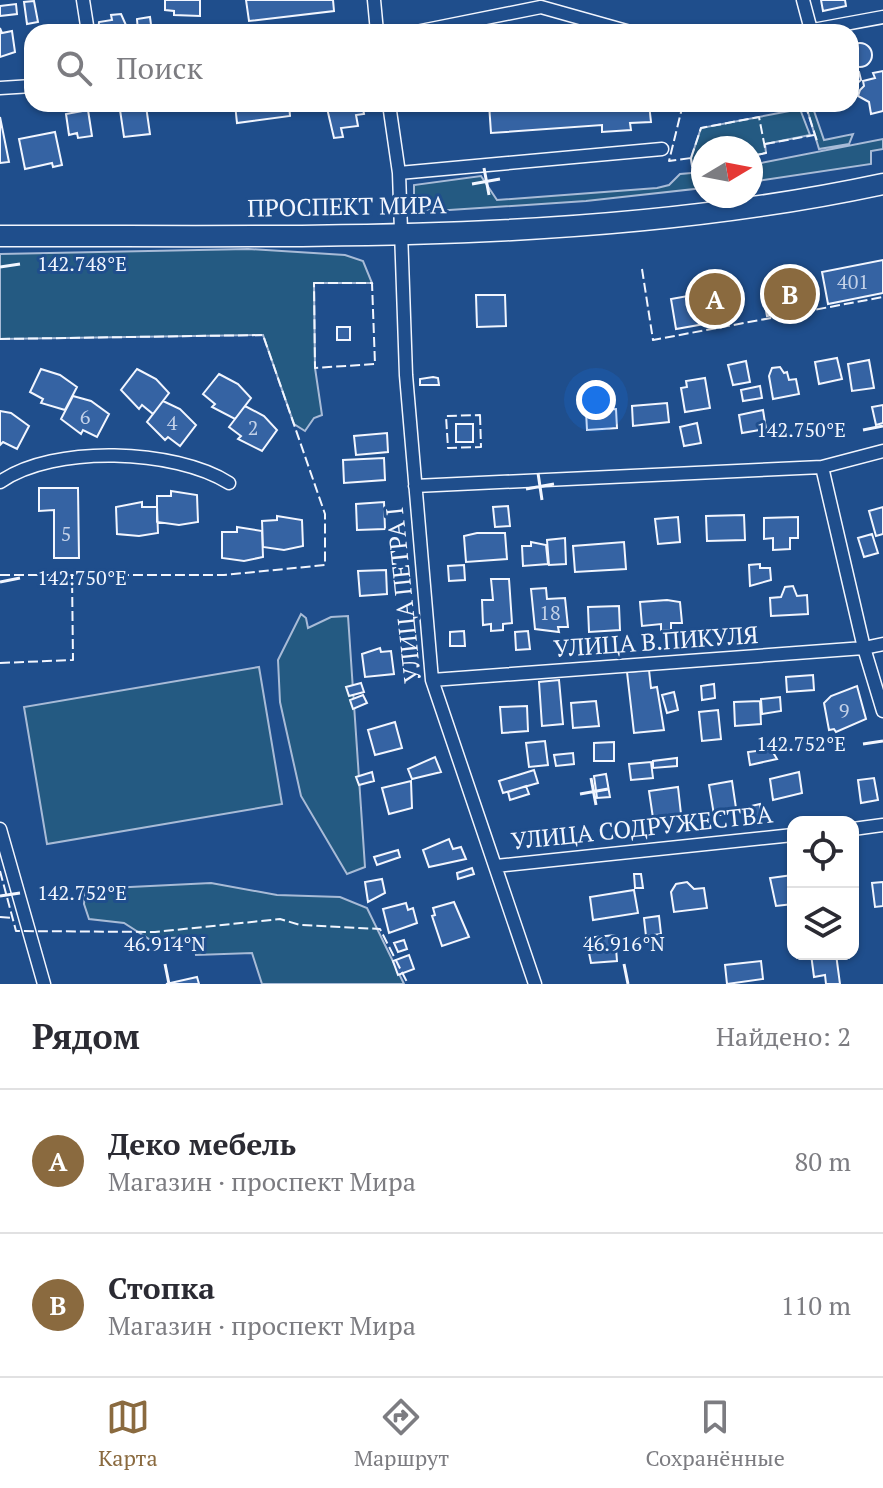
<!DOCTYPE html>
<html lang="ru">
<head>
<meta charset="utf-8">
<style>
	body { margin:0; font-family:"PT Serif",serif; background:#f7f7f7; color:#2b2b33 }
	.controls { position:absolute; right:24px; bottom:24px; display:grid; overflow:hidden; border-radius:16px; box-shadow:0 2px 6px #0004 }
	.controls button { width:72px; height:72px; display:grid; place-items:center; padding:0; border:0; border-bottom:2px solid #e1e1e2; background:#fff; color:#2b2b33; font:40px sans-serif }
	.compass { position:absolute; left:691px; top:136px; width:72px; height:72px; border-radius:50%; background:#fff; box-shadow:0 2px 6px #0004; rotate:80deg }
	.you { position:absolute; left:596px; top:400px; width:28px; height:28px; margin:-20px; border:6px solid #fff; border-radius:50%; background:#1a73e8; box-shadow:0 0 0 12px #1a73e833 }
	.badge { display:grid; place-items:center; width:52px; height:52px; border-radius:50%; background:#8a6a3f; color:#fff; font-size:26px; font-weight:700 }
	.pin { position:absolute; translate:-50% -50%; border:4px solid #fff; box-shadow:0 2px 8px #0006 }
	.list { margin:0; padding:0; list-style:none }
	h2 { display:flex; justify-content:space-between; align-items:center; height:104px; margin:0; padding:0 32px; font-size:34px }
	h2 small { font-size:26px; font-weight:400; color:#7c7c81 }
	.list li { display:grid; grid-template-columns:52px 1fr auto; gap:24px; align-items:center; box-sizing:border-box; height:144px; padding:0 32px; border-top:2px solid #e1e1e2 }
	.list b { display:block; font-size:30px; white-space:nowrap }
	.list p { margin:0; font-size:26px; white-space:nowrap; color:#7c7c81 }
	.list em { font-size:26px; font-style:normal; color:#7c7c81 }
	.icon { flex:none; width:44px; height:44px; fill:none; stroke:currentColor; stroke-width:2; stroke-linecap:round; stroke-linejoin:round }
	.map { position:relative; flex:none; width:883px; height:984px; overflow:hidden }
	.search { position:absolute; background:#fff; box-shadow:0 2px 6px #0004; left:24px; right:24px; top:24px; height:88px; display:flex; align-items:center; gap:20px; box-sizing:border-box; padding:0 28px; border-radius:24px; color:#7c7c81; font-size:30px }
	.sheet { height:392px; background:#fff }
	nav { display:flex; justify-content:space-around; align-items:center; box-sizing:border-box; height:112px; border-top:2px solid #e1e1e2; background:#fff; font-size:22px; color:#7c7c81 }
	nav a { display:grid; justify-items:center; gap:4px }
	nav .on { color:#8a6a3f }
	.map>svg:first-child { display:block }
	.green { fill:#245a82; stroke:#a8bbd7; stroke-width:2 }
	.building { fill:#3563a3; stroke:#f2f6ff; stroke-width:2 }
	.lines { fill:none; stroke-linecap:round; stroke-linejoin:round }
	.street-casing { stroke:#f2f6ff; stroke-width:15 }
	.primary-casing { stroke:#f2f6ff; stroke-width:23 }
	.street { stroke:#1f4e8c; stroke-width:12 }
	.primary { stroke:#1f4e8c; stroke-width:20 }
	.fence { stroke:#f2f6ff; stroke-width:2; stroke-dasharray:10 4; stroke-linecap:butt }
	.ticks { fill:none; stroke:#f2f6ff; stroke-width:3 }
	.labels { text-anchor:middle; stroke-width:6; stroke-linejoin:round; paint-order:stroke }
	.number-label { font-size:20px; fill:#c3d1e8 }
	.street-label { font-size:24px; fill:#f2f6ff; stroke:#1f4e8c }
	.ticks-label { font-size:20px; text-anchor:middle; fill:#f2f6ff; stroke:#1f4e8c; stroke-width:6; stroke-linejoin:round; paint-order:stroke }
</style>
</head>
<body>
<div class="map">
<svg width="883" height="984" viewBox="0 0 883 984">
	<rect width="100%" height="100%" fill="#1f4e8c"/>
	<path class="green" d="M 813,108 L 824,140 L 853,134 L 849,144 L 819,149 L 807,109 Z
		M 800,109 L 810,135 L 765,144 L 766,153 L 751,156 L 751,148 L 703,148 L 703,164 L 692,166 L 691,158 L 701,128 Z
		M 883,139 L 883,149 L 871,151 L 871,164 L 751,182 L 751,165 Z
		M 703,172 L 703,188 L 586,201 L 434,211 L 423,209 L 414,200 L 414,185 L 481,176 L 497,200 L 657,188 L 669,185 L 680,174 Z
		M 248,249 L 345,255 L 363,261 L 372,283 L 314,283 L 315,368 L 322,415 L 314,418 L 305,431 L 294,424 L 263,335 L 0,339 L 0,254 Z
		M 301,614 L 306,618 L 308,628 L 331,617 L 348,616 L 365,867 L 347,874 L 301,796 L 280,702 L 278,660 Z
		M 259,667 L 282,804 L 47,844 L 24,707 Z
		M 211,883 L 277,895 L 340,897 L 367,908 L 404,984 L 262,984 L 252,953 L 196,955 L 193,937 L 149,939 L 124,923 L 89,919 L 84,904 L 86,885 L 110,888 Z"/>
	<path class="building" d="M 165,0 L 200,0 L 200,16 L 174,15 L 174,11 L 165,10 Z
		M 246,0 L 333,0 L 334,11 L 249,21 Z
		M 821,0 L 845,0 L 846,6 L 823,11 Z
		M 34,1 L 38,22 L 27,24 L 24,2 Z
		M 16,4 L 17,14 L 0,16 L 0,6 Z
		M 121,14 L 129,32 L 98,32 L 99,22 L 112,20 L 111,15 Z
		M 150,17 L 152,32 L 138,32 L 137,19 Z
		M 0,28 L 2,33 L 12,31 L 15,52 L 0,57 Z
		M848 55a12 12 0 1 1 24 0a12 12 0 1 1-24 0Z
		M 851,67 L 859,72 L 861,80 L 851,89 Z
		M 883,71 L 883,111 L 871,114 L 869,102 L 858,96 L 860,90 L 864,86 L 863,81 L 875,78 L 873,73 Z
		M 235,104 L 289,104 L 290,116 L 237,123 Z
		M 326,104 L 362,104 L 364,114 L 356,115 L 358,126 L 341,128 L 343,137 L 334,138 Z
		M 489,104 L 649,104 L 651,122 L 630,123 L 631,130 L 602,132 L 602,125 L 491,133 Z
		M 146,106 L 150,134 L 124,137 L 120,110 Z
		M 88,110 L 92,136 L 78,138 L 77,133 L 69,135 L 66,114 Z
		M 0,117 L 9,162 L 0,163 Z
		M 55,132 L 62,165 L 53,167 L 52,163 L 25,169 L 19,139 Z
		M 883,260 L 883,293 L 828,304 L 822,272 Z
		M 800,282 L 805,309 L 767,316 L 762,289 Z
		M 727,289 L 733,319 L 676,329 L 671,299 Z
		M 476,295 L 505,295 L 506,326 L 477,327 Z
		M 337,327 L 350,327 L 350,340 L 337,340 Z
		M 837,358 L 842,379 L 819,384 L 815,362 Z
		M 869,360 L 874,388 L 852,391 L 848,364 Z
		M 746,361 L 750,382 L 733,385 L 728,365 Z
		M 780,367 L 784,373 L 787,372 L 789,380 L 796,379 L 799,394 L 773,399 L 769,376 L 772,368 Z
		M 41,369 L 60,375 L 77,387 L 65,410 L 41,403 L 43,399 L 30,392 Z
		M 137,369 L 156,379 L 169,393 L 153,414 L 142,405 L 139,409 L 121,390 Z
		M 219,374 L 238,384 L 251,398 L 235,419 L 212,407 L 215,404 L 203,394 Z
		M 433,377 L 438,378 L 439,385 L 420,385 L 420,379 Z
		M 705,378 L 710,408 L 685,412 L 681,388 L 687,387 L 686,381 Z
		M 760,386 L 762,398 L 743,401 L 741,390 Z
		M 73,396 L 91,401 L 109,414 L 97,437 L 83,430 L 81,434 L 61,419 Z
		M 163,401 L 180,409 L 196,425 L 180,446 L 168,437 L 165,440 L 147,422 Z
		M 667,403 L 669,422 L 633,426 L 632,406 Z
		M 883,405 L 883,423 L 876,425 L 872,407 Z
		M 245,406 L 264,416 L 277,430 L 262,451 L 238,439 L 241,436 L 229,427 Z
		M 616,409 L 617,428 L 587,430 L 586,411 Z
		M 763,410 L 766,429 L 742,433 L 739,415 Z
		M 0,411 L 11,413 L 29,426 L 17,449 L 3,442 L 0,445 Z
		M 697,423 L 701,443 L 684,446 L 680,427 Z
		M 456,424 L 473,424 L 473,442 L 456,442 Z
		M 387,433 L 388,452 L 356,455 L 354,436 Z
		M 384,458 L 385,480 L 344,483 L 343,460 Z
		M 39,488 L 78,488 L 79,558 L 54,558 L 54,510 L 39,511 Z
		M 171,491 L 197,495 L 198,522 L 179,525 L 157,522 L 157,496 L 171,496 Z
		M 142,502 L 142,507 L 157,507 L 158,533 L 139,536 L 117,534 L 116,507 Z
		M 384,502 L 385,529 L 357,530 L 356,504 Z
		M 508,506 L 510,526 L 495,527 L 493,507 Z
		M 883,507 L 883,534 L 876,536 L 869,511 Z
		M 744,515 L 745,540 L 707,541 L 706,516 Z
		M 277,516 L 302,520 L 303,546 L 284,550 L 263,547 L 262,521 L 277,520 Z
		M 678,517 L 680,542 L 658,544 L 655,519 Z
		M 798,517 L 798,538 L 790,538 L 790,549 L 773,550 L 773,538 L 764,539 L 764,518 Z
		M 237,527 L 262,531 L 263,557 L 244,561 L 222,558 L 222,532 L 237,532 Z
		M 477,533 L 505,533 L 507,559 L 466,562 L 464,536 Z
		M 872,534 L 878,553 L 864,557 L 858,538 Z
		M 565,538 L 566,564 L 549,565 L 547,540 Z
		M 531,542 L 546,545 L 548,564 L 523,566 L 522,546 L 531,546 Z
		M 624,542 L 626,569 L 575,572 L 573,546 Z
		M 760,564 L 760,568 L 770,568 L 771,580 L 750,586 L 749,565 Z
		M 464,565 L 465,580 L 449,581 L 448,566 Z
		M 386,570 L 387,594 L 360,596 L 358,571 Z
		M 491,579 L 509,579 L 512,623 L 503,624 L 503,630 L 491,631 L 491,624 L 483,625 L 482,600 L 493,600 Z
		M 793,586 L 797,596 L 807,595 L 808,614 L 771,616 L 770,598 L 781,597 L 785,587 Z
		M 546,588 L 547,599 L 565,598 L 568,627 L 558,627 L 559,632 L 535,629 L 531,589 Z
		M 667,600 L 680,602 L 682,623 L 671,623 L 671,630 L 661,631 L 661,624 L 642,626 L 640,602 Z
		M 619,606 L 620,630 L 589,632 L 588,607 Z
		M 464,631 L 465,646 L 450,646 L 450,632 Z
		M 528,631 L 530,649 L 516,650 L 515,632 Z
		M 380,648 L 381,652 L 391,651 L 394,674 L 365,677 L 362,654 Z
		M 649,670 L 651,688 L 657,687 L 664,730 L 634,733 L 627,672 Z
		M 813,675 L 814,690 L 787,692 L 786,677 Z
		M 559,680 L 563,724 L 542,726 L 539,682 Z
		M 361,683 L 364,692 L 349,696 L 346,687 Z
		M 714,684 L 715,698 L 702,700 L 701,686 Z
		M 857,686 L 866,719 L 836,732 L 834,729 L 829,730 L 824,703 L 831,696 Z
		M 674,692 L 678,710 L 667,713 L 662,695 Z
		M 363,695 L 367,703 L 353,709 L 350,700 Z
		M 780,697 L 781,711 L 762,714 L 761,699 Z
		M 596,701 L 599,726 L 573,728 L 571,703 Z
		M 760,701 L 761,724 L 735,726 L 734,702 Z
		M 527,706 L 528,731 L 502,733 L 500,707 Z
		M 718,710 L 721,739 L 702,741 L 699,712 Z
		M 395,722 L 402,748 L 375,755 L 368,730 Z
		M 545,741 L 548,765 L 529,767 L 526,743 Z
		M 614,742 L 614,761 L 594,761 L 594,743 Z
		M 771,749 L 777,759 L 750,765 L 748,752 Z
		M 573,753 L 574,764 L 556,766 L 554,755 Z
		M 435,757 L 441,772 L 412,779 L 408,769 Z
		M 677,758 L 677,766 L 653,768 L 653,761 Z
		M 651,762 L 653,778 L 631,780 L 629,764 Z
		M 534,770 L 538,783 L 503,793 L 499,781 Z
		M 372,772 L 374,781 L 359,785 L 356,777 Z
		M 799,772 L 802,793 L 773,800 L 770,779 Z
		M 606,774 L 610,797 L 597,798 L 594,776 Z
		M 874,778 L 878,800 L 861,803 L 858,780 Z
		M 411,781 L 412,808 L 389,814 L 382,788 Z
		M 732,781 L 736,808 L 727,809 L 728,815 L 714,815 L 709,785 Z
		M 526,786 L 529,794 L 510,800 L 508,792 Z
		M 678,787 L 681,814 L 653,818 L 649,791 Z
		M 760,804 L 762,817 L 750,820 L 747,807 Z
		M 449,839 L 453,849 L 461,847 L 466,859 L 429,867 L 423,850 Z
		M 398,850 L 400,857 L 377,865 L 374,857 Z
		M 472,868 L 474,874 L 458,879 L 457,873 Z
		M 634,874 L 641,874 L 643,888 L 635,888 Z
		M 793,875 L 793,904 L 776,906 L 770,878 Z
		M 382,879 L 385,893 L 368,902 L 365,882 Z
		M 687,882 L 694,889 L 704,888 L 707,908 L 674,912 L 671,892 L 676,884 Z
		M 883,882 L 883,906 L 875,907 L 872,883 Z
		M 634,890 L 638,913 L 593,920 L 590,897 Z
		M 454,902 L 469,937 L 442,946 L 432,916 L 435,915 L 433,908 Z
		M 406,903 L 408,910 L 413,908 L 417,923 L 389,933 L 383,909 Z
		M 659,916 L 661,934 L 646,936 L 644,918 Z
		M 615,935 L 617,961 L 591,963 L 586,938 Z
		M 404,940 L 407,949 L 398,952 L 394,943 Z
		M 811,954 L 836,954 L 840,984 L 826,984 L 825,975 L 814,977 Z
		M 409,955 L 414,969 L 398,975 L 393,961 Z
		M 761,961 L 763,979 L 727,984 L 725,965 Z
		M 197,977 L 199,984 L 166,984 Z"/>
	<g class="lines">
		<g class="street-casing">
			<path id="street" d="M 83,0 L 88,32
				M 374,0 L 377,32
				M 803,0 L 811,30
				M 416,32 L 541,7 L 630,32
				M 802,32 L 883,17
				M 0,88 L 32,86
				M 389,104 L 399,173 L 406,375 L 432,680 L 535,984
				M 399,173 L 662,149
				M 822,467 L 864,648 L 883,711
				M 0,482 C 54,444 175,449 229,483
				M 415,486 L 822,467 L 883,451
				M 432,680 L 864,648 L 883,644
				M 0,829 L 44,984
				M 853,829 L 883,825
				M 496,866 L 793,835"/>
		</g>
		<g class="primary-casing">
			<path id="primary" d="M 0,236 C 294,235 594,246 883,184"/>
		</g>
		<use href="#street" class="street"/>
		<use href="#primary" class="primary"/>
		<path class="fence" d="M 683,104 L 669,161 L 691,158
			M 805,104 L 818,144
			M 765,144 L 814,135
			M 691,158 L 701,128 L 759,117 L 766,153 L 751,156
			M 691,158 L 692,166 L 703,164
			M 642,269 L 653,340 L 883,297
			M 314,283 L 372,283 L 375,364 L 315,368 Z
			M 0,339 L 263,335 L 325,514 L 325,565 L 224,575 L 113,575
			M 480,415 L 481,447 L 448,448 L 446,416 Z
			M 0,575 L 99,575
			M 0,663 L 73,660 L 72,575
			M 0,871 L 16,931 L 155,932 L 280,919 L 300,925 L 380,929 L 408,984
			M 0,917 L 13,918"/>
	</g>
	<path class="ticks" d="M 484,168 L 489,195M 472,184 L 500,179M 0,267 L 20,264M 863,430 L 883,426M 538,473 L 542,500M 526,489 L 554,484M 0,582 L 20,578M 863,744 L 883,741M 591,778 L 596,805M 580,794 L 608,789M 0,896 L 20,893M 165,964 L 169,984M 624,964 L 628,984"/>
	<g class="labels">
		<g class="number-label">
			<text x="853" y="289">401</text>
			<text x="85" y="424">6</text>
			<text x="172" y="430">4</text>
			<text x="253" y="435">2</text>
			<text x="66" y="541">5</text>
			<text x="550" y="620">18</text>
			<text x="844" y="718">9</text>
		</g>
		<g class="street-label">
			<text transform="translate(347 207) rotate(-1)" y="8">ПРОСПЕКТ МИРА</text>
			<text transform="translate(404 595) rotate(-96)" y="8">УЛИЦА ПЕТРА I</text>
			<text transform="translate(656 642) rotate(-4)" y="8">УЛИЦА В.ПИКУЛЯ</text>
			<text transform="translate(642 828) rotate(-6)" y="8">УЛИЦА СОДРУЖЕСТВА</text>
		</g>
	</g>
	<g class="ticks-label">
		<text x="82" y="271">142.748°E</text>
		<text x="801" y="437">142.750°E</text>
		<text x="82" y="585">142.750°E</text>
		<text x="801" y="751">142.752°E</text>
		<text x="82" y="900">142.752°E</text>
		<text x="165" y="951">46.914°N</text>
		<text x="624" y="951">46.916°N</text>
	</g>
</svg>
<div class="controls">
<button><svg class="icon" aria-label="locate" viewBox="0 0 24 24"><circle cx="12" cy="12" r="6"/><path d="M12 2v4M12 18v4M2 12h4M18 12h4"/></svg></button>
<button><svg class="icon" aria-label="layers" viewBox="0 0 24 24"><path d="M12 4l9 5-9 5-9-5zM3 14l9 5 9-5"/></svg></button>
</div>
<svg class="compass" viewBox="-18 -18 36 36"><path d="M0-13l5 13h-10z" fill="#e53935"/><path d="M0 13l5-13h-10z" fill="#7c7c81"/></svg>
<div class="you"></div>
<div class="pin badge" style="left:715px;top:299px">A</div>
<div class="pin badge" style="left:790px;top:294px">B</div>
<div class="search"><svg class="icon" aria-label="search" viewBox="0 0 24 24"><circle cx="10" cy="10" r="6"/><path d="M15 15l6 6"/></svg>Поиск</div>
</div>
<section class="sheet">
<h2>Рядом<small>Найдено: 2</small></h2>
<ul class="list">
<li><span class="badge">A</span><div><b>Деко мебель</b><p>Магазин · проспект Мира</p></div><em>80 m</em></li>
<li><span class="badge">B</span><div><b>Стопка</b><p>Магазин · проспект Мира</p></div><em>110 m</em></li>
</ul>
</section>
<nav>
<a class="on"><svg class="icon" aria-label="map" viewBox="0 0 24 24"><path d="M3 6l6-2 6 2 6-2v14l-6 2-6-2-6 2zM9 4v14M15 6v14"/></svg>Карта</a>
<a><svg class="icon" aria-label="directions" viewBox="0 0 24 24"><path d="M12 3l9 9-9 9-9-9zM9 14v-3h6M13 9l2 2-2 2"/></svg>Маршрут</a>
<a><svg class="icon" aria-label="saved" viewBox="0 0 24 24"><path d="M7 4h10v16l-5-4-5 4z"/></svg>Сохранённые</a>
</nav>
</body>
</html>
